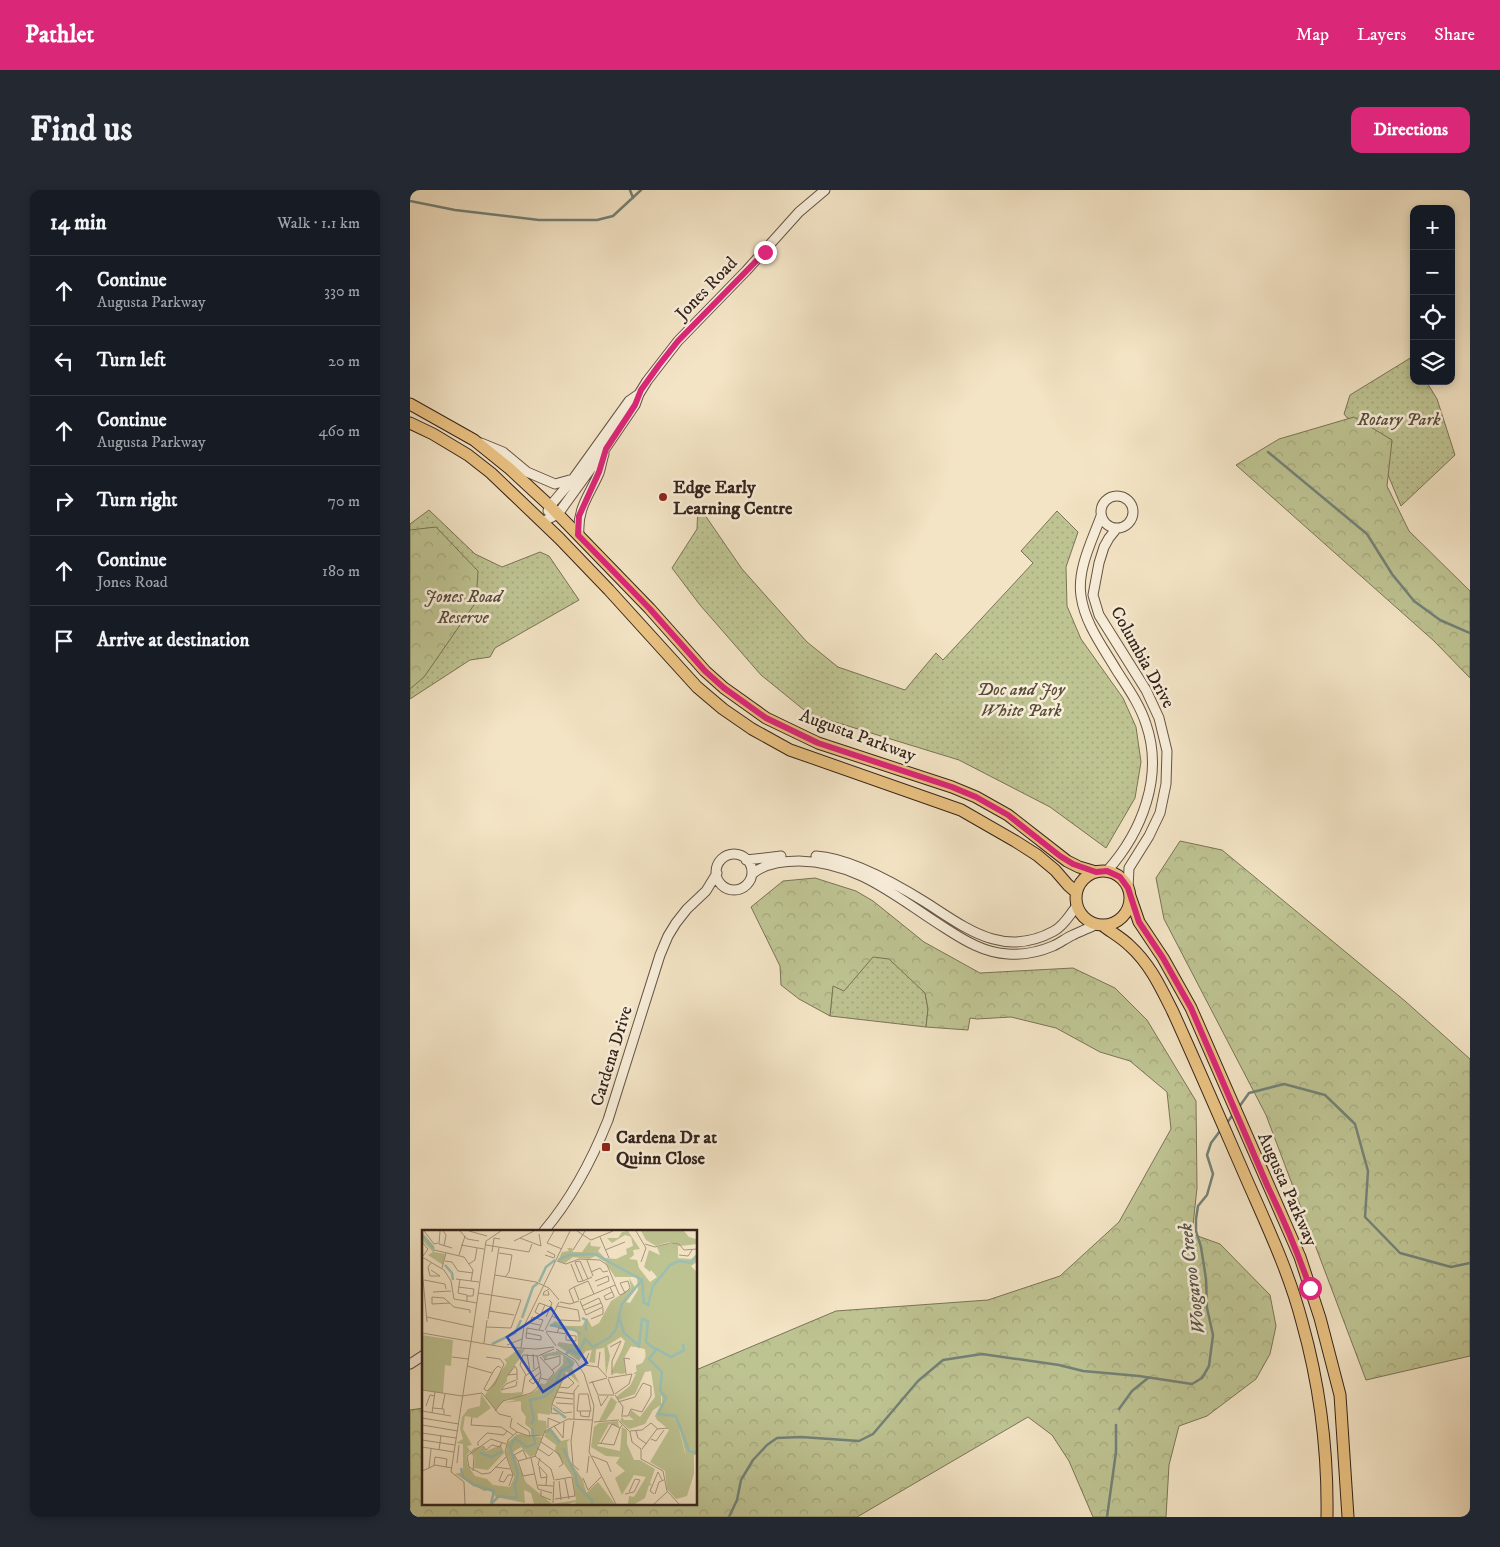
<!DOCTYPE html>
<html lang="en">
<head>
<meta charset="utf-8">
<style>
	body { margin:0; font-family:"IM FELL DW Pica",serif; background:#242831; color:#f1f3f6 }
	.controls { position:absolute; right:15px; top:15px; display:grid; overflow:hidden; border-radius:10px; box-shadow:0 2px 8px #0003 }
	.controls button { width:45px; height:45px; display:grid; place-items:center; padding:0; border:0; border-bottom:1px solid #363941; background:#171b24; color:#f1f3f6; font:25px sans-serif }
	.stop { position:absolute; width:15px; height:15px; margin:-11px; border:4px solid #db2777; border-radius:50%; background:#fff }
	.stop.end { background:#db2777; border-color:#fff; box-shadow:0 1px 5px #0008 }
	.list { margin:0; padding:0; list-style:none }
	h2 { display:flex; justify-content:space-between; align-items:center; height:65px; margin:0; padding:0 20px; font-size:21px }
	h2 small { font-size:16px; font-weight:400; color:#9ea1a6 }
	.list li { display:grid; grid-template-columns:32px 1fr auto; gap:15px; align-items:center; box-sizing:border-box; height:70px; padding:0 20px; border-top:1px solid #363941 }
	.list b { display:block; font-size:19px; white-space:nowrap }
	.list p { margin:0; font-size:16px; white-space:nowrap; color:#9ea1a6 }
	.list em { font-size:16px; font-style:normal; color:#9ea1a6 }
	.icon { flex:none; width:28px; height:28px; fill:none; stroke:currentColor; stroke-width:2; stroke-linecap:round; stroke-linejoin:round }
	.map { position:relative; flex:none; width:1060px; height:1327px; overflow:hidden; border-radius:10px }
	header { display:flex; align-items:center; gap:30px; box-sizing:border-box; height:70px; padding:0 25px; background:#db2777; color:#fff }
	header strong { font-size:24px }
	nav { display:flex; gap:28px; margin-inline-start:auto; font-size:18px }
	.intro { display:flex; align-items:center; justify-content:space-between; box-sizing:border-box; height:120px; padding:0 30px }
	h1 { margin:0; font-size:35px }
	.button { padding:12px 22px; border-radius:10px; background:#db2777; color:#fff; font-size:18px; font-weight:700 }
	main { display:flex; gap:30px; padding:0 30px }
	aside { flex:1; background:#171b24; border-radius:10px; box-shadow:0 2px 8px #0003 }
	.map>svg:first-child { display:block }
	.grass { fill:url(#grass-dots); stroke:#7a7456 }
	.forest { fill:url(#forest-crowns); stroke:#7a7456 }
	.lines { fill:none; stroke-linecap:round; stroke-linejoin:round }
	.stream { stroke:#738177; stroke-width:2.5 }
	.tertiary-casing { stroke:#655446; stroke-width:11 }
	.primary-casing { stroke:#36241b; stroke-width:13 }
	.tertiary { stroke:#f7edd9; stroke-width:9 }
	.primary { stroke:#eac282; stroke-width:11 }
	.route { stroke:#db2777; stroke-width:6 }
	.poi-dot { fill:#8f2418; stroke:#f7edd9; stroke-width:2 }
	.labels { text-anchor:middle; stroke-width:5; stroke-linejoin:round; paint-order:stroke }
	.street-label { font-size:18px; fill:#36241b; stroke:#f7edd9 }
	.park-label { font-size:18px; font-style:italic; fill:#584c39; stroke:#f7edd9 }
	.poi-label { font-size:18px; font-weight:bold; fill:#36241b; stroke:#f7edd9; text-anchor:start }
	.water-label { font-size:19px; font-style:italic; fill:#545249; stroke:#f7edd9 }
	.inset-river { fill:none; stroke:#9bbfb4; stroke-width:2.5 }
	.inset-road { fill:none; stroke:#a79781; stroke-width:1 }
	.view { fill:#1d4ed8; fill-opacity:0.15; stroke:#1d4ed8; stroke-width:2.5 }
	.inset-edge { fill:none; stroke:#36241b; stroke-width:2.5 }
</style>
</head>
<body>
<header>
<strong>Pathlet</strong>
<nav><a>Map</a><a>Layers</a><a>Share</a></nav>
</header>
<div class="intro"><h1>Find us</h1><a class="button">Directions</a></div>
<main>
<aside>
<h2>14 min<small>Walk · 1.1 km</small></h2>
<ul class="list">
<li><svg class="icon" aria-label="ahead" viewBox="0 0 24 24"><path d="M12 20V5M6 11l6-6 6 6"/></svg><div><b>Continue</b><p>Augusta Parkway</p></div><em>330 m</em></li>
<li><svg class="icon" aria-label="left" viewBox="0 0 24 24"><path d="M17 20v-9H6M10 6l-5 5 5 5"/></svg><div><b>Turn left</b></div><em>20 m</em></li>
<li><svg class="icon" aria-label="ahead" viewBox="0 0 24 24"><path d="M12 20V5M6 11l6-6 6 6"/></svg><div><b>Continue</b><p>Augusta Parkway</p></div><em>460 m</em></li>
<li><svg class="icon" aria-label="right" viewBox="0 0 24 24"><path d="M7 20v-9h11M14 6l5 5-5 5"/></svg><div><b>Turn right</b></div><em>70 m</em></li>
<li><svg class="icon" aria-label="ahead" viewBox="0 0 24 24"><path d="M12 20V5M6 11l6-6 6 6"/></svg><div><b>Continue</b><p>Jones Road</p></div><em>180 m</em></li>
<li><svg class="icon" aria-label="arrive" viewBox="0 0 24 24"><path d="M6 21V4h12l-3 4 3 4H6"/></svg><div><b>Arrive at destination</b></div></li>
</ul>
</aside>
<div class="map">
<svg width="1060" height="1327" viewBox="0 0 1060 1327">
	<defs>
		<pattern id="grass-dots" width="8" height="8" patternUnits="userSpaceOnUse" patternTransform="scale(1.25)"><rect width="8" height="8" fill="#bec392"/><path d="M2 2h.1M6 6h.1" fill="none" stroke="#a4a77d" stroke-width="1.8" stroke-linecap="round"/></pattern>
		<pattern id="forest-crowns" width="20" height="18" patternUnits="userSpaceOnUse" patternTransform="scale(1.25)"><rect width="20" height="18" fill="#bec392"/><path d="M2 6a3 3 0 1 1 6 0M12 15a3 3 0 1 1 6 0" fill="none" stroke="#a4a77d"/></pattern>
	</defs>
	<rect width="100%" height="100%" fill="#f3e4c5"/>
	<filter id="stains"><feTurbulence type="fractalNoise" baseFrequency=".004" numOctaves="4"/><feColorMatrix values="0 0 0 0 .2 0 0 0 0 .09 0 0 0 0 .02 0 0 0 .5 -.17"/></filter>
	<radialGradient id="worn" r=".72"><stop offset=".6" stop-color="#630" stop-opacity="0"/><stop offset="1" stop-color="#630" stop-opacity=".3"/></radialGradient>
	<path class="grass" d="M 1002,167 L 1004,171 L 1004,191 L 1016,191 L 1027,209 L 1045,265 L 991,316 L 971,268 L 934,224 L 940,205 Z
		M 288,315 L 332,379 L 397,452 L 428,477 L 495,500 L 526,463 L 533,470 L 623,373 L 611,361 L 647,321 L 668,342 L 656,377 L 657,416 L 671,449 L 713,508 L 726,537 L 731,572 L 725,608 L 696,658 L 640,617 L 549,570 L 399,524 L 351,485 L 290,415 L 262,378 L 287,339 Z
		M 19,320 L 65,364 L 92,377 L 130,362 L 139,366 L 169,410 L 85,458 L 80,467 L 60,470 L 0,509 L 0,334 Z
		M 453,722 L 511,780 L 518,819 L 516,837 L 420,826 L 425,769 Z"/>
	<path class="forest" d="M 944,227 L 982,250 L 977,296 L 999,341 L 1060,401 L 1060,488 L 1024,451 L 826,275 L 869,249 Z
		M 26,337 L 68,381 L 66,412 L 14,487 L 0,499 L 0,340 Z
		M 770,651 L 812,660 L 995,811 L 1060,869 L 1060,1166 L 956,1190 L 856,925 L 754,729 L 746,688 Z
		M 405,688 L 446,701 L 463,711 L 514,752 L 570,783 L 663,778 L 705,798 L 737,830 L 786,911 L 787,998 L 782,1044 L 810,1054 L 860,1105 L 866,1136 L 860,1164 L 846,1189 L 797,1226 L 769,1236 L 759,1275 L 756,1327 L 683,1327 L 659,1271 L 642,1245 L 618,1227 L 447,1327 L 0,1327 L 0,1220 L 14,1218 L 14,1313 L 286,1313 L 286,1180 L 426,1121 L 578,1110 L 650,1086 L 709,1032 L 761,939 L 757,902 L 720,871 L 690,862 L 646,838 L 601,827 L 567,829 L 560,828 L 558,840 L 516,837 L 518,819 L 515,803 L 479,769 L 463,767 L 434,801 L 423,796 L 420,826 L 389,809 L 371,795 L 370,776 L 341,717 L 373,691 Z"/>
	<g class="lines">
		<path class="stream" d="M 220,0 L 223,8
			M 0,11 L 45,20 L 129,30 L 187,30 L 203,26 L 231,0
			M 858,262 L 957,344 L 982,384 L 1004,411 L 1030,430 L 1060,443
			M 829,917 L 839,903 L 874,894 L 915,905 L 945,934 L 958,981 L 955,1027 L 990,1063 L 1041,1077 L 1060,1073
			M 817,933 L 824,923
			M 709,1219 L 722,1201 L 738,1188
			M 319,1327 L 327,1310 L 331,1290 L 343,1270 L 357,1255 L 367,1248 L 391,1247 L 449,1251 L 463,1244 L 508,1191 L 533,1170 L 572,1164 L 649,1175 L 673,1181 L 729,1186 L 782,1194 L 792,1188 L 799,1176 L 803,1145 L 797,1118 L 796,1089 L 791,1057 L 786,1041 L 786,1029 L 788,1016 L 797,1005 L 803,984 L 797,965 L 801,953 L 810,941
			M 697,1327 L 706,1262 L 706,1235"/>
		<g class="tertiary-casing">
			<path id="tertiary" d="M 71,253 L 93,262 L 117,282 L 145,294 L 163,289
				M691 322a16 16 0 1 1 32 0a16 16 0 1 1-32 0Z
				M 138,321 L 140,316 L 163,289 L 219,211 L 229,204
				M 691,326 C 682,351 667,379 671,406 C 675,434 693,457 707,481 C 718,498 730,515 736,534 C 754,586 732,642 697,681
				M 132,332 L 148,324 L 195,259 L 225,215 L 229,204 L 237,191 L 268,151 L 336,81 L 389,22 L 415,0
				M 707,338 L 699,348 L 694,357 L 689,373 L 683,405 L 689,425 L 736,500 L 749,528 L 757,561 L 756,594 L 750,623 L 739,646 L 719,678 L 718,698
				M 169,345 C 167,318 179,306 189,283 C 191,277 192,270 194,264
				M306 682a18 18 0 1 1 36 0a18 18 0 1 1-36 0Z
				M 406,666 C 441,668 486,694 515,712 C 556,738 593,769 644,741 C 655,735 659,725 667,716
				M 336,670 L 371,666
				M 342,684 C 355,673 372,671 389,671 C 449,672 487,708 535,738 C 555,751 575,763 598,764 C 613,765 629,762 643,756 C 650,753 656,748 663,745 C 671,741 679,738 687,734
				M 134,1041 C 162,1008 182,970 198,930 L 250,765 L 258,746 L 266,733 L 277,719 L 296,701 L 307,683
				M 0,1174 L 14,1165"/>
		</g>
		<g class="primary-casing">
			<path id="primary" d="M 0,214 L 64,250 L 100,279 L 140,316 L 240,419 L 295,481 L 314,498 L 356,528 L 408,553 L 542,597 L 566,607 L 598,625 L 657,671 L 669,677 L 686,682
				M 0,233 L 23,244 L 58,265 L 81,283 L 149,348 L 199,400 L 287,497 L 313,519 L 342,539 L 380,560 L 551,620 L 605,651 L 627,665 L 645,680 L 658,695 L 666,702
				M666 708a27 27 0 1 1 54 0a27 27 0 1 1-54 0Z
				M 720,706 L 729,732 L 753,768 L 781,818 L 890,1067 L 910,1128 L 930,1205 L 938,1327
				M 692,735 C 701,742 712,748 720,756 C 740,774 751,798 763,822 C 788,877 812,933 836,988 C 857,1036 879,1082 892,1132 C 910,1196 918,1261 917,1327"/>
		</g>
		<use href="#tertiary" class="tertiary"/>
		<use href="#primary" class="primary"/>
	</g>
	<g class="lines">
		<path class="route" d="M 355,62 L 268,151 L 249,175 L 231,200 L 225,215 L 196,259 L 189,282 L 169,326 L 168,345 L 240,419 L 295,481 L 314,498 L 356,528 L 408,553 L 542,597 L 566,607 L 598,625 L 650,666 L 663,674 L 686,682 L 697,681 L 710,687 L 718,698 L 729,732 L 753,768 L 781,818 L 858,997 C 874,1030 888,1063 900,1098"/>
	</g>
	<g class="poi-dot">
		<circle cx="253" cy="307" r="5"/>
		<rect x="191" y="952" width="10" height="10" rx="2.5"/>
	</g>
	<g class="labels">
		<g class="street-label">
			<text transform="translate(296 98) rotate(-46)" y="6">Jones Road</text>
			<text transform="translate(733 467) rotate(61)" y="6">Columbia Drive</text>
			<text transform="translate(448 545) rotate(20)" y="6">Augusta Parkway</text>
			<text transform="translate(201 866) rotate(-73)" y="6">Cardena Drive</text>
			<text transform="translate(878 999) rotate(66)" y="6">Augusta Parkway</text>
		</g>
		<g class="park-label">
			<text x="989" y="235">Rotary Park</text>
			<text x="53" y="412">Jones Road<tspan x="53" dy="21">Reserve</tspan></text>
			<text x="611" y="505">Doc and Joy<tspan x="611" dy="21">White Park</tspan></text>
		</g>
		<g class="poi-label">
			<text x="263" y="303">Edge Early<tspan x="263" dy="21">Learning Centre</tspan></text>
			<text x="206" y="953">Cardena Dr at<tspan x="206" dy="21">Quinn Close</tspan></text>
		</g>
		<g class="water-label">
			<text transform="translate(781 1089) rotate(-97)" y="7">Woogaroo Creek</text>
		</g>
	</g>
	<g transform="translate(12 1040)">
		<rect width="275" height="275" fill="#f3e4c5"/>
		<path d="M 0,2 L 12,16 L 12,22 L 23,24 L 21,35 L 6,25 L 11,22 L 0,10 ZM 198,90 L 220,107 L 239,146 L 239,175 L 231,180 L 223,194 L 207,199 L 198,191 L 200,187 L 202,190 L 212,190 L 207,186 L 209,180 L 218,187 L 233,167 L 229,141 L 223,142 L 213,164 L 196,170 L 194,167 L 209,155 L 214,144 L 211,144 L 215,141 L 214,136 L 224,131 L 223,119 L 209,116 L 202,128 L 203,143 L 200,144 L 189,142 L 201,118 L 203,111 L 199,107 L 181,118 L 164,121 L 157,130 L 145,122 L 175,117 L 186,109 ZM 0,105 L 31,110 L 29,136 L 23,135 L 21,163 L 0,160 ZM 103,119 L 74,165 L 99,162 L 100,165 L 106,165 L 115,160 L 119,153 L 123,155 L 142,135 L 141,125 L 135,124 L 136,121 L 153,132 L 149,139 L 158,154 L 144,141 L 130,168 L 128,185 L 115,183 L 116,190 L 124,191 L 125,198 L 121,204 L 111,206 L 102,175 L 97,170 L 79,169 L 74,180 L 63,165 L 85,133 L 82,129 L 91,127 L 94,120 ZM 189,167 L 195,172 L 192,179 L 184,190 L 177,191 ZM 233,186 L 254,186 L 263,223 L 272,225 L 272,244 L 265,266 L 254,269 L 245,259 L 243,241 L 228,232 L 247,200 ZM 196,191 L 197,197 L 187,194 L 175,216 L 198,221 L 200,197 L 205,200 L 205,214 L 212,230 L 218,230 L 233,239 L 228,253 L 230,256 L 227,255 L 223,268 L 213,274 L 206,274 L 207,266 L 212,267 L 224,247 L 212,245 L 200,265 L 193,248 L 203,241 L 194,233 L 198,227 L 184,226 L 169,217 L 172,197 L 177,193 ZM 129,198 L 139,211 L 148,209 L 145,212 L 147,230 L 161,250 L 164,263 L 176,252 L 193,274 L 156,274 L 157,266 L 154,267 L 151,247 L 133,221 L 134,215 L 122,206 ZM 97,204 L 120,207 L 113,225 L 108,227 L 99,217 L 91,222 L 105,255 L 94,253 L 85,225 L 86,212 Z" fill="#bec392"/>
		<path d="M 206,1 L 218,19 L 211,20 L 212,25 L 207,29 L 215,30 L 217,38 L 228,52 L 235,47 L 229,40 L 228,42 L 222,37 L 227,20 L 238,25 L 235,17 L 243,14 L 256,14 L 256,28 L 269,29 L 275,24 L 275,32 L 269,36 L 275,42 L 275,225 L 264,225 L 258,201 L 254,197 L 248,198 L 255,194 L 252,186 L 244,187 L 244,197 L 235,190 L 233,186 L 240,172 L 240,166 L 235,166 L 235,160 L 238,146 L 226,132 L 218,139 L 214,153 L 207,162 L 196,168 L 207,158 L 215,142 L 214,135 L 220,134 L 225,124 L 224,119 L 208,116 L 197,136 L 200,142 L 190,144 L 204,110 L 197,96 L 196,107 L 185,115 L 188,126 L 184,145 L 182,112 L 174,120 L 173,133 L 167,132 L 170,119 L 163,120 L 157,131 L 135,115 L 137,112 L 156,115 L 155,102 L 127,96 L 133,91 L 144,96 L 160,96 L 165,88 L 170,97 L 177,93 L 189,71 L 209,58 L 207,48 L 214,59 L 204,72 L 208,73 L 216,60 L 215,47 L 193,47 L 183,32 L 174,26 L 167,29 L 151,27 L 143,33 L 136,31 L 140,22 L 147,21 L 145,18 L 150,18 L 151,22 L 160,22 L 168,11 L 169,16 L 179,17 L 176,21 L 183,28 L 194,29 L 205,24 L 204,19 L 211,16 L 209,7 L 203,5 L 190,13 L 185,8 L 196,8 L 200,2 ZM 219,1 L 262,1 L 267,7 L 274,9 L 275,14 L 259,16 L 247,12 L 234,16 L 224,10 ZM 95,120 L 99,122 L 98,129 L 85,143 L 85,151 L 78,160 L 80,163 L 100,163 L 84,169 L 73,180 L 63,166 L 85,133 L 84,129 ZM 136,121 L 152,131 L 150,138 L 156,151 L 144,141 L 127,182 L 123,181 L 124,171 L 116,173 L 115,205 L 109,205 L 109,199 L 103,194 L 104,187 L 99,180 L 99,171 L 82,173 L 110,166 L 124,153 L 141,134 L 142,125 L 126,126 L 123,130 L 119,125 ZM 59,164 L 69,178 L 55,188 L 43,186 L 41,199 L 50,215 L 45,216 L 48,221 L 44,226 L 46,236 L 53,246 L 65,249 L 71,255 L 88,257 L 94,243 L 84,224 L 85,214 L 95,204 L 105,211 L 106,207 L 115,208 L 111,225 L 97,212 L 91,213 L 90,222 L 101,250 L 130,274 L 154,270 L 151,247 L 138,228 L 144,223 L 139,213 L 144,212 L 146,230 L 157,245 L 157,253 L 164,260 L 160,274 L 153,274 L 154,272 L 146,274 L 112,274 L 109,263 L 102,260 L 103,273 L 74,267 L 68,260 L 62,261 L 33,244 L 41,242 L 41,214 L 34,213 L 41,209 L 38,199 L 40,187 L 46,179 L 58,176 ZM 79,215 L 82,223 L 66,240 L 52,238 L 53,226 L 49,221 L 52,218 L 61,216 L 64,221 Z" fill="#bec392"/>
		<path class="inset-river" d="M 0,5 L 12,19M 136,30 L 147,25 L 173,24 L 220,50M 23,35 L 30,43 L 31,50M 117,52 L 124,37 L 133,30M 197,87 L 202,103 L 217,116 L 220,89 L 226,91 L 224,112 L 234,120 L 227,129 L 240,142 L 238,160 L 244,168 L 236,184 L 254,186 L 267,221 L 275,223M 100,88 L 111,57 L 116,53M 160,88 L 164,90 L 164,101M 128,95 L 151,99 L 159,104M 70,114 L 93,103 L 99,90M 233,118 L 249,127 L 262,120 L 261,114M 144,124 L 148,120 L 157,124 L 163,109 L 171,117 L 188,107 L 194,99 L 200,74 L 220,50 L 222,73 L 226,75 L 231,56 L 248,35 L 257,31 L 269,33 L 275,25M 131,178 L 144,188M 109,194 L 112,189 L 108,170 L 121,167 L 130,161 L 139,141 L 150,135 L 145,128M 123,203 L 128,200 L 138,213M 141,218 L 152,241M 58,223 L 69,227 L 81,221M 39,238 L 41,247 L 52,255 L 72,261 L 69,273M 153,242 L 155,255 L 170,270 L 170,274M 69,274 L 77,266 L 95,268 L 93,256 L 96,244 L 88,217 L 93,208 L 105,217 L 113,214 L 110,198"/>
		<path class="inset-road" d="M 2,1 L 12,14 L 16,13M 18,1 L 17,14 L 30,18M 21,1 L 24,5 L 22,16M 38,1 L 45,9 L 57,11M 47,1 L 65,6M 132,1 L 125,13 L 140,19M 155,1 L 169,10 L 191,1M 214,1 L 224,18 L 219,32M 178,7 L 187,28M 98,8 L 119,16 L 117,4M 92,11 L 112,1M 0,12 L 6,19 L 1,26M 223,14 L 233,17 L 248,13 L 257,14 L 262,20 L 275,19M 39,15 L 62,19M 64,15 L 107,22 L 110,14M 12,20 L 42,27 L 51,40 L 49,51M 151,20 L 163,1M 183,20 L 203,12M 70,22 L 72,8 L 78,9M 77,23 L 90,25 L 87,42 L 83,47M 37,25 L 43,6M 123,25 L 132,28 L 133,25 L 125,21M 257,25 L 266,26 L 270,20M 0,27 L 22,40 L 29,51 L 32,69 L 55,73M 165,30 L 171,46M 23,31 L 30,32 L 36,41 L 51,43M 135,31 L 144,34 L 157,29 L 178,30 L 185,35 L 197,64 L 199,65 L 205,61 L 208,58 L 206,51 L 198,53 L 203,63M 47,34 L 53,30 L 55,18M 149,34 L 156,52 L 161,51M 20,38 L 24,23M 0,39 L 5,92M 9,40 L 18,46 L 8,46 L 6,37 L 9,33M 169,42 L 178,38 L 181,42 L 186,41M 73,45 L 114,52 L 127,58 L 137,70M 34,49 L 57,52M 38,49 L 36,63 L 45,65 L 45,72M 166,49 L 158,31 L 153,32 L 161,51 L 170,47M 2,50 L 23,54 L 24,59M 173,51 L 186,46 L 187,51 L 175,56M 36,57 L 52,59 L 51,66 L 45,66M 152,57 L 147,60 L 152,73M 188,57 L 192,66 L 192,67 L 184,70 L 182,66 L 190,62M 126,61 L 127,65 L 121,65 L 122,62 L 127,59M 11,62 L 29,61M 56,63 L 99,70 L 89,98 L 64,97M 157,70 L 152,57 L 166,51 L 172,64M 158,70 L 193,55M 158,71 L 160,76 L 164,85 L 181,77 L 177,68 L 160,76M 138,72 L 148,74 L 157,71M 28,73 L 10,74 L 10,67 L 22,68 L 32,77 L 48,80 L 48,83M 162,80 L 179,73M 67,81 L 92,85M 119,84 L 123,75 L 128,77M 118,85 L 113,82 L 117,73 L 123,75M 130,86 L 138,90 L 158,91 L 156,80 L 135,76M 5,87 L 51,97M 124,87 L 130,73 L 127,70M 66,89 L 77,17M 169,89 L 181,84 L 181,78M 105,98 L 122,101M 117,100 L 121,90 L 110,87 L 108,93 L 118,95M 123,100 L 137,72M 124,101 L 145,104M 124,102 L 134,116M 0,103 L 81,117 L 114,119 L 132,117M 105,103 L 119,106 L 119,110 L 104,108 L 105,98M 135,103 L 137,98 L 145,100 L 144,104M 144,105 L 144,110 L 154,111 L 154,106 L 145,105M 49,112 L 64,11 L 79,1M 62,113 L 65,90M 85,115 L 100,109M 188,117 L 199,111 L 190,131 L 190,145M 99,118 L 102,96 L 148,1M 134,119 L 153,130 L 162,144 L 172,176 L 167,222 L 194,274M 167,123 L 162,135 L 176,137 L 185,147M 105,124 L 108,141M 111,124 L 112,139M 30,127 L 46,129M 118,127 L 130,140M 122,130 L 138,126 L 138,134 L 130,140M 45,136 L 70,143M 176,137 L 178,122M 95,144 L 86,145 L 93,136 L 95,140 L 95,150M 204,144 L 202,128 L 208,129M 104,145 L 98,135 L 101,125 L 116,126 L 132,119M 118,148 L 126,150 L 132,143 L 130,140M 186,148 L 210,144 L 207,154 L 193,164M 116,149 L 111,154 L 107,151 L 119,142M 186,149 L 192,164M 94,150 L 84,154 L 79,160 L 94,156 L 95,151M 170,151 L 176,165 L 192,165M 167,153 L 185,148M 62,159 L 65,161 L 73,154 L 82,134 L 78,129 L 64,127M 62,159 L 72,140 L 76,136 L 79,138M 0,160 L 40,166 L 60,163M 135,162 L 137,158 L 143,144 L 152,153 L 146,158 L 137,157M 60,163 L 77,184 L 89,187M 100,164 L 103,146 L 117,137M 193,165 L 201,177 L 200,185M 176,166 L 179,176 L 186,166M 132,167 L 151,169M 196,172 L 213,167 L 221,153 L 229,156 L 229,166 L 220,182 L 209,179 L 206,186 L 199,186M 134,173 L 151,174M 130,175 L 129,183 L 136,184M 4,176 L 8,165 L 13,166M 11,178 L 22,179 L 22,184M 20,179 L 23,164M 0,181 L 29,186M 73,181 L 81,171 L 109,163 L 115,158 L 119,145 L 115,126M 155,181 L 169,181 L 166,164 L 161,164M 155,181 L 157,164 L 161,164M 158,181 L 159,186 L 167,187 L 168,181M 150,182 L 142,183 L 130,174 L 135,162 L 152,164M 10,183 L 13,162M 50,187 L 49,195 L 79,197 L 91,205M 0,188 L 37,194M 90,188 L 88,197 L 95,202M 152,189 L 152,161 L 157,155M 152,191 L 149,211 L 151,235 L 157,240M 197,191 L 208,202 L 210,212 L 219,219 L 219,229 L 241,241 L 245,261 L 257,274M 172,192 L 197,190M 95,193 L 107,201 L 108,206M 0,195 L 36,201M 132,196 L 141,208 L 142,192M 126,198 L 126,188 L 138,193M 208,201 L 220,200 L 229,193 L 236,199M 214,201 L 216,208 L 225,214M 0,203 L 34,208M 229,209 L 234,211 L 242,200M 0,210 L 33,215M 119,212 L 137,224 L 141,234 L 137,237M 176,213 L 192,215 L 198,198M 179,213 L 190,194 L 198,198 L 200,195M 56,216 L 56,212 L 65,203 L 82,205 L 85,201M 61,216 L 64,220 L 70,215 L 78,217 L 80,212M 0,217 L 32,222M 115,218 L 127,226 L 131,222M 220,219 L 235,199 L 246,198M 17,220 L 19,205M 48,221 L 52,226 L 51,241M 170,226 L 185,232 L 189,242M 84,227 L 68,243 L 60,244 L 47,237 L 45,226 L 69,209 L 84,214M 109,228 L 116,259 L 130,263M 118,228 L 116,235 L 125,245 L 124,255M 96,231 L 92,225 L 101,220 L 105,229M 35,233 L 37,215M 12,235 L 13,227 L 25,229 L 24,237M 73,237 L 88,239M 117,237 L 119,248 L 125,247M 7,238 L 13,235 L 30,238M 0,241 L 7,238 L 9,219M 81,241 L 77,251 L 82,252 L 86,245 L 91,245M 165,243 L 167,226M 112,244 L 101,246 L 96,231 L 114,226M 161,248 L 166,260 L 179,247M 143,249 L 147,269M 132,250 L 129,239 L 113,226 L 123,201 L 146,189 L 170,190M 133,250 L 150,247 L 153,266 L 133,269M 137,251 L 139,270M 116,255 L 131,256M 87,256 L 91,245 L 83,222 L 86,210 L 95,202 L 107,206 L 121,205M 119,261 L 119,266 L 129,270M 203,264 L 212,262 L 218,250 L 213,249 L 207,262M 232,264 L 228,261 L 236,242 L 240,250M 233,264 L 237,252 L 242,250M 131,273 L 132,251M 43,274 L 42,252 L 29,242 L 49,112M 232,274 L 245,262"/>
		<path class="view" d="M 129,78 L 165,133 L 121,162 L 85,107 Z"/>
		<rect width="275" height="275" class="inset-edge"/>
	</g>
	<rect width="100%" height="100%" filter="url(#stains)"/>
	<rect width="100%" height="100%" fill="url(#worn)"/>
</svg>
<div class="controls">
<button>+</button>
<button>−</button>
<button><svg class="icon" aria-label="locate" viewBox="0 0 24 24"><circle cx="12" cy="12" r="6"/><path d="M12 2v4M12 18v4M2 12h4M18 12h4"/></svg></button>
<button><svg class="icon" aria-label="layers" viewBox="0 0 24 24"><path d="M12 4l9 5-9 5-9-5zM3 14l9 5 9-5"/></svg></button>
</div>
<div class="stop" style="left:900px;top:1098px"></div>
<div class="stop end" style="left:355px;top:62px"></div>
</div>
</main>
</body>
</html>
